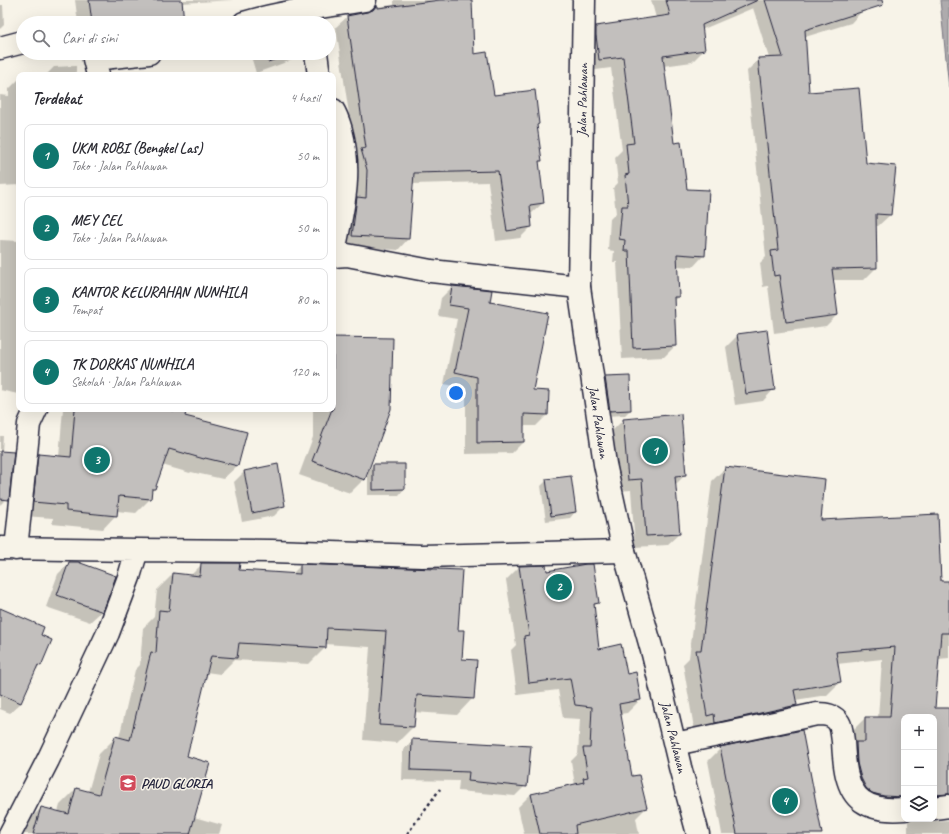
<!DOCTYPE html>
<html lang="id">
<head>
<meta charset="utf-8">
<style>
	body { margin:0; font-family:Caveat,sans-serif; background:#f7f7f7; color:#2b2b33 }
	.controls { position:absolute; right:12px; bottom:12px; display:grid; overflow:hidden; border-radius:8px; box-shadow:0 4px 16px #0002 }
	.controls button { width:36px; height:36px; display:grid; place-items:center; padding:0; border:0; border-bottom:1px solid #e1e1e2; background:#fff; color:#2b2b33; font:20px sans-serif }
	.you { position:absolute; left:456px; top:393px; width:14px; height:14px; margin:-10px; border:3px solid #fff; border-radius:50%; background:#1a73e8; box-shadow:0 0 0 6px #1a73e833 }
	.badge { display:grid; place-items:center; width:26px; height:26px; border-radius:50%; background:#0f766e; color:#fff; font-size:13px; font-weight:700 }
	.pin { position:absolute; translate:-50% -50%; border:2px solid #fff; box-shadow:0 1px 4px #0006 }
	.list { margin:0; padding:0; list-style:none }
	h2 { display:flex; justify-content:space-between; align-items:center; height:52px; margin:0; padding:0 16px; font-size:17px }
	h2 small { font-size:13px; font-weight:400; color:#7c7c81 }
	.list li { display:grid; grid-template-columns:26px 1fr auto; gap:12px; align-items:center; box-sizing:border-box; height:64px; margin:0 8px 8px; padding:0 8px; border:1px solid #e1e1e2; border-radius:8px }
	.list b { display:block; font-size:15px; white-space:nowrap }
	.list p { margin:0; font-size:13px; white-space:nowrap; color:#7c7c81 }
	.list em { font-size:13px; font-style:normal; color:#7c7c81 }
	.icon { flex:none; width:22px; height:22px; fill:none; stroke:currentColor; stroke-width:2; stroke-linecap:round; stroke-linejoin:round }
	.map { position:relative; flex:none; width:949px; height:834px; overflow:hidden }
	.search { position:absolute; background:#fff; box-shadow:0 4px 16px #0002; left:16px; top:16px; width:320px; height:44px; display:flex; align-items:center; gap:10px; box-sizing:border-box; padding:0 14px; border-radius:22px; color:#7c7c81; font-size:15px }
	.panel { position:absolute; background:#fff; box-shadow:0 4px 16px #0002; left:16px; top:72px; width:320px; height:340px; border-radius:8px }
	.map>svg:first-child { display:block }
	.water { fill:#aeabad; stroke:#76747f }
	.shadow { fill:#0003 }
	.building { fill:#c2bfbd; stroke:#22223b }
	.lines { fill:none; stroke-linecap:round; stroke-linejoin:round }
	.minor-casing { stroke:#22223b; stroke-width:25 }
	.highway-casing { stroke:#22223b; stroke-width:25 }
	.path { stroke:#22223b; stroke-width:2.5; stroke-dasharray:3 3; stroke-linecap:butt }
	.minor { stroke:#f7f3e8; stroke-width:22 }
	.highway { stroke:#f7f3e8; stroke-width:22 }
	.labels { text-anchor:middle; stroke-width:3; stroke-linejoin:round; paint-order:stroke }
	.street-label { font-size:14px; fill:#22223b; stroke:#f7f3e8 }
	.poi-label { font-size:14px; font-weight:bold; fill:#22223b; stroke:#f7f3e8; text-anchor:start }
</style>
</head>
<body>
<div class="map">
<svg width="949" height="834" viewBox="0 0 949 834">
	<rect width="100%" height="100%" fill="#f7f3e8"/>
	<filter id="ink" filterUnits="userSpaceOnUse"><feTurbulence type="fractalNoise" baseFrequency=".025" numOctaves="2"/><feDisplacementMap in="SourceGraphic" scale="8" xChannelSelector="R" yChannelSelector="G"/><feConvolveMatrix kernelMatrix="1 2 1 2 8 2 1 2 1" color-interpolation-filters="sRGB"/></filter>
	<g filter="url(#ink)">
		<path class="water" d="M 940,0 L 949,0 L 949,88 Z"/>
		<path class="shadow" d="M 75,0 L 234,0 L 181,3 L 182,23 L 78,23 Z
			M 394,0 L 471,0 L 473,55 L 493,97 L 536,126 L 541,160 L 538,163 L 543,203 L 532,213 L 530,214 L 531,227 L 520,238 L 496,241 L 488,182 L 412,184 L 408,239 L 398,250 L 342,246 L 355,154 L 336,27 L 347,17 L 372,11 L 376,7 L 394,5 Z
			M 651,0 L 859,0 L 862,11 L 851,23 L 805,37 L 808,93 L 865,164 L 890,215 L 878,226 L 875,226 L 876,268 L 864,280 L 833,280 L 837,315 L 826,326 L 774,333 L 768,286 L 763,287 L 760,263 L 766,257 L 747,71 L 759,59 L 769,58 L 753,8 L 701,30 L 704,50 L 692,62 L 663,66 L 673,145 L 704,255 L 693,267 L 676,266 L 678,297 L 673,301 L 675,346 L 664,357 L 622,359 L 617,262 L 613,262 L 614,251 L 608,250 L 610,219 L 616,213 L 613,188 L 618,183 L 615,157 L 622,150 L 611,68 L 588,71 L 585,38 L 597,27 L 656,18 Z
			M 0,5 L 3,5 L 4,25 L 0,29 Z
			M 250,53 L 299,53 L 292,60 L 256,73 Z
			M 76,66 L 76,75 L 30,75 L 47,74 L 54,67 Z
			M 19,79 L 19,185 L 0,186 L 0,95 L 9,96 L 9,89 Z
			M 0,240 L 19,241 L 19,393 L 18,394 L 0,390 Z
			M 452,287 L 489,303 L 532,391 L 547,415 L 536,426 L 523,426 L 523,442 L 512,453 L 466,454 L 466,388 L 444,384 L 457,319 L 438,316 L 441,298 Z
			M 738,335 L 774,389 L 763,401 L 735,405 L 726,347 Z
			M 333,338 L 364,479 L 350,493 L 299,475 L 313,437 L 313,409 L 333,409 Z
			M 606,378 L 630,410 L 625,415 L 605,416 L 600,383 Z
			M 63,409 L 155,409 L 237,466 L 223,479 L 191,472 L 190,473 L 162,465 L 154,489 L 150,492 L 150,499 L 136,513 L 117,511 L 116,515 L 103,529 L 52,524 L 53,518 L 23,516 L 39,470 L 59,457 Z
			M 623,420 L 685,475 L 675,485 L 679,534 L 667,545 L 635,547 L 631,490 L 617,491 L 612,431 Z
			M 0,436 L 3,436 L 2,452 L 6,499 L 0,505 Z
			M 277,465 L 284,506 L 274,516 L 242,522 L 234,482 L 244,472 Z
			M 373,465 L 404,465 L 404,489 L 399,495 L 368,495 L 368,471 Z
			M 725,468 L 820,522 L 940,582 L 949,582 L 949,658 L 938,659 L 934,709 L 949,709 L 949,834 L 908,834 L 908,819 L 927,819 L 936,821 L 949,820 L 946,811 L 934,806 L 934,717 L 904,717 L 904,816 L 857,804 L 852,731 L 865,718 L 878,718 L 882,659 L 837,664 L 840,682 L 827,695 L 795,700 L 796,705 L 783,718 L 703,735 L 701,727 L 694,728 L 683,664 L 689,658 L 712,481 Z
			M 547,480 L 575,512 L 570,518 L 546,521 L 541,486 Z
			M 69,563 L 102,611 L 90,622 L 46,607 L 58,574 Z
			M 202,564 L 238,571 L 292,574 L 301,565 L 456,631 L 461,660 L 473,698 L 457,715 L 414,712 L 413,727 L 397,743 L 363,740 L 370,647 L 325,644 L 325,648 L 309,664 L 234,660 L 220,674 L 206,672 L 186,757 L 194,817 L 222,825 L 219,834 L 22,834 L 25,824 L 41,808 L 58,812 L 60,805 L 76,789 L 88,792 L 99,754 L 116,737 L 119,738 L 135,670 L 140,665 L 143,628 L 154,617 L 157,590 L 173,574 L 190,576 Z
			M 545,566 L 546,572 L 598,602 L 593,607 L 599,650 L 627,675 L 640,700 L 627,713 L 620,714 L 631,778 L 646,808 L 636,818 L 639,834 L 524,834 L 518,807 L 531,794 L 575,785 L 571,761 L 578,754 L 580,719 L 563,718 L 558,690 L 517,695 L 511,650 L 516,645 L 506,580 L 519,567 Z
			M 0,609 L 40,635 L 51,640 L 40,666 L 34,672 L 21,703 L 10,713 L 0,709 Z
			M 413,740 L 525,786 L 515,796 L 458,791 L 459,781 L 402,780 L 403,750 Z
			M 721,748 L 821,834 L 722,834 L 708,761 Z"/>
		<path class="building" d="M 89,0 L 182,0 L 184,23 L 92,23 Z
			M 440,0 L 472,0 L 474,54 L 487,52 L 494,95 L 535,90 L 539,124 L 537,125 L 542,161 L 539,161 L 544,203 L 530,205 L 532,227 L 507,231 L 498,171 L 414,173 L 409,239 L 352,236 L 357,197 L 366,198 L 367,170 L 361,149 L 366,148 L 347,16 L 367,12 L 373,10 L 376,6 L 378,6 L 378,8 Z
			M 666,0 L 758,0 L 702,25 L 705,50 L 663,56 L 674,143 L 681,142 L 687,189 L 709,190 L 705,256 L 677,254 L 679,297 L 674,297 L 676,346 L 633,348 L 629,251 L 624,251 L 625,240 L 619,239 L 622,206 L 628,206 L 625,175 L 629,174 L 626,144 L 634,143 L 623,57 L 599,60 L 596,35 L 596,26 L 670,15 Z
			M 765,0 L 882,0 L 883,5 L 805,30 L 809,92 L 859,88 L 866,163 L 896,166 L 891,215 L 876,214 L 877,268 L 832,269 L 838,315 L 786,322 L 779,275 L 774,276 L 771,251 L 778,250 L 758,58 L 783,57 Z
			M 264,53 L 293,53 L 268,62 Z
			M 452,286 L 492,290 L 490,302 L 548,313 L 533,390 L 549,391 L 548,415 L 524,414 L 524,442 L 477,443 L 477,377 L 455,372 L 468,308 L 449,305 Z
			M 767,330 L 775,390 L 746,394 L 737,334 Z
			M 333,337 L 393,338 L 391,409 L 365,480 L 312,461 L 332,409 L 333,409 Z
			M 630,376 L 631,410 L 610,411 L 605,377 Z
			M 75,409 L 124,409 L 145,411 L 145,409 L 156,409 L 186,412 L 185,416 L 247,432 L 238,466 L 205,458 L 204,459 L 169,449 L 155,489 L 152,489 L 151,499 L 119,496 L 117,516 L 66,511 L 66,505 L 33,502 L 38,454 L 71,457 Z
			M 681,414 L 686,475 L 675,476 L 680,534 L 646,536 L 642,479 L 628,480 L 623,419 Z
			M 0,451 L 14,452 L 9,500 L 0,499 Z
			M 278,464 L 285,506 L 252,513 L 244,471 Z
			M 373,464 L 405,464 L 405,489 L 373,490 Z
			M 725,467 L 825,479 L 821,520 L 938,514 L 941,581 L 949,581 L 949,633 L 941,633 L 935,708 L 949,708 L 949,794 L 934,795 L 934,717 L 904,717 L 904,797 L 884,796 L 872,793 L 866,788 L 861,778 L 857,763 L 856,742 L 865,742 L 865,717 L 890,717 L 895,647 L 836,652 L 841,682 L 794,690 L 797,705 L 715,723 L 714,714 L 707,716 L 696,650 L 701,650 Z
			M 571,476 L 576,512 L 551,516 L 546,479 Z
			M 69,562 L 78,562 L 116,576 L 103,612 L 57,595 Z
			M 201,563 L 240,563 L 239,570 L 300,574 L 300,564 L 462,570 L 458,630 L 464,630 L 462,659 L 477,660 L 474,699 L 417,695 L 414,727 L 379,725 L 386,631 L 327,628 L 326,648 L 239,643 L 237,658 L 211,656 L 187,756 L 210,763 L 190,834 L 33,834 L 41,807 L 69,814 L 76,788 L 99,794 L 115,736 L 130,740 L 151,652 L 156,653 L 159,610 L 169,611 L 173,573 L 200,576 Z
			M 586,564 L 593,564 L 599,603 L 594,604 L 599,649 L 621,644 L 627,674 L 636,672 L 641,700 L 619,704 L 632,776 L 639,775 L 647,808 L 575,825 L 576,834 L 540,834 L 531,794 L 584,782 L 583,778 L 588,777 L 583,748 L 590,748 L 592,707 L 575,705 L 570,678 L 529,683 L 524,636 L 529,635 L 519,566 L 546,565 L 547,571 Z
			M 0,608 L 44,627 L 41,635 L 52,640 L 41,666 L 38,665 L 21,703 L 0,694 Z
			M 802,730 L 822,834 L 737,834 L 720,747 Z
			M 412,739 L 531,746 L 527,787 L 468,781 L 469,772 L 411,770 Z"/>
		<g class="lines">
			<g class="minor-casing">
				<path id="minor" d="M 244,23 C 283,11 324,7 365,0
					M 0,48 L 23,42
					M 316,53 L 319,75
					M 98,75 L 94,59 L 149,53
					M 333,110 C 337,116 339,123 341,130 C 353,175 342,212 333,256 L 347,255 L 431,271 L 579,287
					M 0,548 L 137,550 L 272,551 L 422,556 L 624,551
					M 16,549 L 29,424 L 36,409
					M 675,744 L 817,714 C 826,714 834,715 839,723 C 842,728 842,736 843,741 C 844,760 845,789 862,801 C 873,809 891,810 904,809
					M 934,808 L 949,806
					M 10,834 L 48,760 L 108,633 L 129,577 L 137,550"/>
			</g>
			<g class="highway-casing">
				<path id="highway" d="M 584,0 L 579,287 L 605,464 L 624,551 L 653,654 L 680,767 L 698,834"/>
			</g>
			<path class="path" d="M 407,834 L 440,789"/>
			<use href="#minor" class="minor"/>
			<use href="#highway" class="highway"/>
		</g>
	</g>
	<defs>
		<g id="school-square" transform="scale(0.9)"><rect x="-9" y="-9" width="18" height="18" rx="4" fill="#d1495b" stroke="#f7f3e8"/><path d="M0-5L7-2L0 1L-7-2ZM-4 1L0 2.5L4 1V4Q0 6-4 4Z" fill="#fff"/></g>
	</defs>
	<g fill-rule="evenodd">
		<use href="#school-square" x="128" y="783"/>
	</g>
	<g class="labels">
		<g class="street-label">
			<text transform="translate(582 100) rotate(-89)" y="5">Jalan Pahlawan</text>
			<text transform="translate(599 422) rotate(81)" y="5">Jalan Pahlawan</text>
			<text transform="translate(674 737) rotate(76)" y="5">Jalan Pahlawan</text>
		</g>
		<g class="poi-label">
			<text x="141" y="788">PAUD GLORIA</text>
		</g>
	</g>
</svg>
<div class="controls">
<button>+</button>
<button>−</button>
<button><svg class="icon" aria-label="layers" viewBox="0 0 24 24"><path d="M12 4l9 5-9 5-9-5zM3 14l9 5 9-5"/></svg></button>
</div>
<div class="you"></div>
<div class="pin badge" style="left:655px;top:451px">1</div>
<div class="pin badge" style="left:559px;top:587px">2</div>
<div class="pin badge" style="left:97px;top:460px">3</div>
<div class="pin badge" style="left:785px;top:801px">4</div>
<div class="search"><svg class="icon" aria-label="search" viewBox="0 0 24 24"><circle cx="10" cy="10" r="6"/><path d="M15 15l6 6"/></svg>Cari di sini</div>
<section class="panel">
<h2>Terdekat<small>4 hasil</small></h2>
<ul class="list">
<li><span class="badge">1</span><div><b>UKM ROBI (Bengkel Las)</b><p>Toko · Jalan Pahlawan</p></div><em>50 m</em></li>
<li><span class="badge">2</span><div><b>MEY CEL</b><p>Toko · Jalan Pahlawan</p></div><em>50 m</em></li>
<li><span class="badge">3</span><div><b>KANTOR KELURAHAN NUNHILA</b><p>Tempat</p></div><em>80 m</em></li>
<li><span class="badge">4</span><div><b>TK DORKAS NUNHILA</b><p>Sekolah · Jalan Pahlawan</p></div><em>120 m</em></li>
</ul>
</section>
</div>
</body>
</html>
